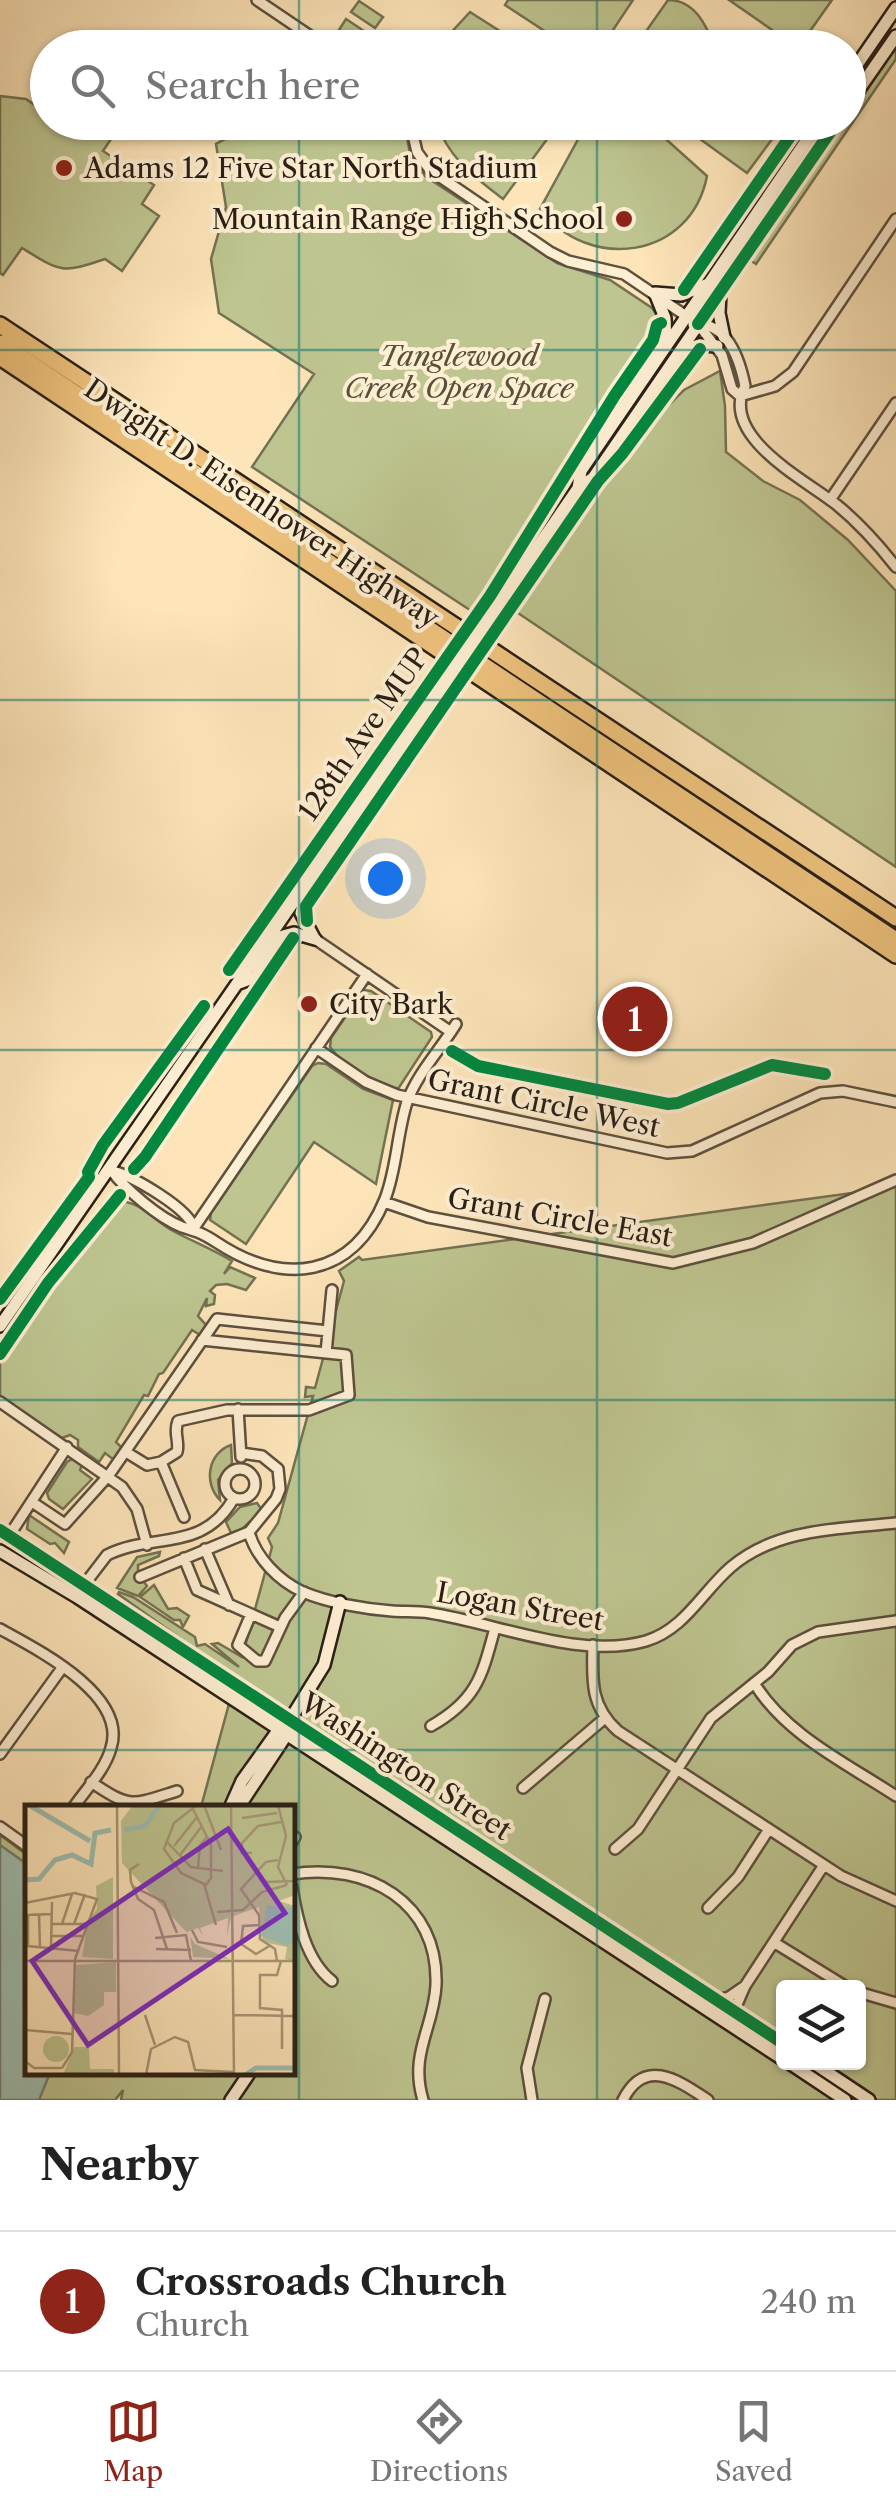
<!DOCTYPE html>
<html lang="en">
<head>
<meta charset="utf-8">
<style>
	body { margin:0; font-family:"Libre Caslon Text",serif; background:#f2f2f2; color:#222 }
	.controls { position:absolute; right:30px; bottom:30px; display:grid; overflow:hidden; border-radius:10px; box-shadow:0 2px 8px #0004 }
	.controls button { width:90px; height:90px; display:grid; place-items:center; padding:0; border:0; border-bottom:2px solid #e0e0e0; background:#fff; color:#222; font:50px sans-serif }
	.you { position:absolute; left:385px; top:878px; width:35px; height:35px; margin:-25px; border:8px solid #fff; border-radius:50%; background:#1a73e8; box-shadow:0 0 0 15px #1a73e833 }
	.badge { display:grid; place-items:center; width:65px; height:65px; border-radius:50%; background:#8f2418; color:#fff; font-size:32px; font-weight:700 }
	.pin { position:absolute; translate:-50% -50%; border:5px solid #fff; box-shadow:0 2px 10px #0006 }
	.list { margin:0; padding:0; list-style:none }
	h2 { display:flex; justify-content:space-between; align-items:center; height:130px; margin:0; padding:0 40px; font-size:42px }
	h2 small { font-size:32px; font-weight:400; color:#767676 }
	.list li { display:grid; grid-template-columns:65px 1fr auto; gap:30px; align-items:center; box-sizing:border-box; height:140px; padding:0 40px; border-top:2px solid #e0e0e0 }
	.list b { display:block; font-size:38px; white-space:nowrap }
	.list p { margin:0; font-size:32px; white-space:nowrap; color:#767676 }
	.list em { font-size:32px; font-style:normal; color:#767676 }
	.icon { flex:none; width:55px; height:55px; fill:none; stroke:currentColor; stroke-width:2; stroke-linecap:round; stroke-linejoin:round }
	.map { position:relative; flex:none; width:896px; height:2100px; overflow:hidden }
	.search { position:absolute; background:#fff; box-shadow:0 2px 8px #0004; left:30px; right:30px; top:30px; height:110px; display:flex; align-items:center; gap:25px; box-sizing:border-box; padding:0 35px; border-radius:55px; color:#767676; font-size:38px }
	.sheet { height:270px; background:#fff }
	nav { display:flex; justify-content:space-around; align-items:center; box-sizing:border-box; height:140px; border-top:2px solid #e0e0e0; background:#fff; font-size:28px; color:#767676 }
	nav a { display:grid; justify-items:center; gap:5px }
	nav .on { color:#8f2418 }
	.map>svg:first-child { display:block }
	.green { fill:#bec590; stroke:#737252; stroke-width:2.5; fill-rule:evenodd }
	.water { fill:#9fbfb2; stroke:#6f7f73; stroke-width:2.5 }
	.lines { fill:none; stroke-linecap:round; stroke-linejoin:round }
	.street-casing { stroke:#5d503e; stroke-width:14 }
	.secondary-casing { stroke:#281f15; stroke-width:16 }
	.highway-casing { stroke:#281f15; stroke-width:20 }
	.street { stroke:#feeed2; stroke-width:9 }
	.secondary { stroke:#feeed2; stroke-width:11 }
	.highway { stroke:#eec27c; stroke-width:15 }
	.secondary-bridge-casing { stroke:#281f15; stroke-width:16; stroke-linecap:butt }
	.secondary-bridge { stroke:#feeed2; stroke-width:11 }
	.cycleway-casing { stroke:#feeed2; stroke-width:19 }
	.cycleway { stroke:#00873e; stroke-width:12 }
	.grid { fill:none; stroke:#0f766e; stroke-width:2.5; stroke-opacity:0.55 }
	.poi-dot { fill:#8f2418; stroke:#feeed2; stroke-width:4 }
	.labels { text-anchor:middle; stroke-width:8; stroke-linejoin:round; paint-order:stroke }
	.poi-label { font-size:28px; fill:#281f15; stroke:#feeed2; text-anchor:start }
	.park-label { font-size:28px; font-style:italic; fill:#55513a; stroke:#feeed2 }
	.street-label { font-size:28px; fill:#281f15; stroke:#feeed2 }
	.inset-river { fill:none; stroke:#9fbfb2; stroke-width:5 }
	.inset-road { fill:none; stroke:#a89677; stroke-width:2.5 }
	.view { fill:#7b2cbf; fill-opacity:0.15; stroke:#7b2cbf; stroke-width:5 }
	.inset-edge { fill:none; stroke:#281f15; stroke-width:5 }
</style>
</head>
<body>
<div class="map">
<svg width="896" height="2100" viewBox="0 0 896 2100">
	<rect width="100%" height="100%" fill="#fde5b9"/>
	<filter id="stains"><feTurbulence type="fractalNoise" baseFrequency=".002" numOctaves="4"/><feColorMatrix values="0 0 0 0 .2 0 0 0 0 .09 0 0 0 0 .02 0 0 0 .5 -.17"/></filter>
	<radialGradient id="worn" r=".72"><stop offset=".6" stop-color="#630" stop-opacity="0"/><stop offset="1" stop-color="#630" stop-opacity=".3"/></radialGradient>
	<path class="green" d="M 508,0 L 633,0 L 601,48 L 569,47 L 505,5 Z
		M 668,0 C 695,0 706,25 715,47 L 635,47 Z
		M 729,0 L 832,0 L 798,48 Z
		M 359,1 L 383,17 L 375,28 L 351,12 Z
		M 470,12 L 525,47 L 443,47 L 447,37 Z
		M 346,19 L 370,35 L 363,46 L 339,30 Z
		M 896,48 L 896,59 L 756,264 L 750,260 L 844,123 L 848,122 L 849,116 Z
		M 44,83 L 47,83 L 48,122 L 118,123 L 121,124 L 103,151 L 154,185 L 142,204 L 159,216 L 122,271 L 105,259 C 61,274 61,272 22,248 L 3,275 L 0,273 L 0,96 L 26,99 L 39,108 L 46,98 L 38,92 Z
		M 255,123 L 404,123 L 410,153 L 425,176 L 557,263 L 610,280 L 652,308 L 660,319 L 657,323 L 662,328 L 658,343 L 571,464 L 473,612 L 252,467 L 314,374 L 219,313 L 211,259 L 226,207 L 216,144 Z
		M 437,123 L 437,122 L 559,123 L 503,199 C 475,177 448,158 437,123 Z
		M 587,123 L 648,123 L 707,176 C 691,259 589,273 540,209 Z
		M 712,123 L 712,122 L 784,123 L 747,173 L 700,139 Z
		M 720,371 L 725,406 L 726,452 L 763,481 L 800,500 L 848,540 L 896,591 L 896,867 L 512,609 L 647,426 L 684,390 Z
		M 364,990 L 371,991 L 431,1032 L 432,1037 L 398,1089 C 374,1080 345,1068 330,1047 L 331,1038 Z
		M 318,1063 L 326,1064 L 363,1089 L 393,1100 L 376,1184 L 314,1142 L 246,1244 L 210,1220 L 211,1213 L 312,1066 Z
		M 896,1187 L 896,2100 L 121,2100 L 123,2090 L 115,2100 L 0,2100 L 0,1835 L 27,1855 L 28,2072 L 292,2072 L 292,1808 L 201,1807 L 236,1678 L 118,1594 L 119,1592 L 133,1597 L 195,1637 L 197,1646 L 205,1644 L 239,1667 L 212,1644 L 218,1643 L 242,1657 L 272,1547 L 268,1538 L 278,1523 L 313,1396 L 305,1397 L 306,1387 L 315,1388 L 344,1281 L 339,1271 L 359,1257 L 362,1260 ZM 784,1988 L 858,1988 L 858,2062 L 784,2062 Z
		M 116,1201 C 140,1200 153,1220 173,1231 C 192,1241 212,1249 232,1261 L 224,1274 L 230,1267 L 255,1278 L 246,1290 L 227,1284 L 216,1285 L 210,1291 L 215,1295 L 214,1304 L 206,1306 L 207,1298 L 198,1316 L 206,1325 L 200,1335 L 192,1330 L 163,1373 L 159,1374 L 148,1396 L 144,1395 L 116,1442 L 122,1448 L 114,1460 L 105,1453 L 99,1462 L 78,1447 L 78,1440 L 70,1435 L 62,1438 L 0,1397 L 0,1357 L 49,1287 L 85,1246 Z
		M 231,1445 L 232,1463 L 218,1480 L 220,1500 C 203,1483 208,1453 231,1445 Z
		M 74,1458 L 82,1465 L 80,1470 L 92,1479 L 63,1509 L 49,1499 L 47,1493 L 67,1462 Z
		M 257,1503 L 262,1510 L 242,1529 L 231,1533 L 226,1522 L 240,1507 Z
		M 29,1515 L 69,1542 L 64,1553 L 55,1543 L 50,1544 L 27,1529 Z
		M 160,1552 L 159,1556 L 138,1565 L 138,1574 L 147,1586 L 138,1596 L 117,1588 L 137,1557 Z
		M 154,1585 L 168,1609 L 177,1608 L 189,1616 L 183,1627 L 180,1620 L 174,1620 L 140,1597 Z"/>
	<path class="water" d="M 0,1845 L 24,1862 L 27,1879 L 28,2072 L 50,2073 L 39,2100 L 0,2100 Z"/>
	<g class="lines">
		<g class="street-casing">
			<path id="street" d="M 257,0 L 328,48
				M 410,122 L 417,152 L 430,170 L 550,252 L 568,261 L 624,274 L 698,324 C 729,325 740,361 745,386 C 719,437 806,480 837,505 C 859,523 878,544 896,567
				M 698,324 L 722,355 L 732,389 L 740,396
				M 740,396 L 775,386 L 793,372 L 896,219
				M 830,500 L 896,403
				M 315,939 L 451,1032
				M 316,1048 L 366,1082 L 397,1095 L 667,1153 L 692,1151 L 820,1093 L 843,1091 L 896,1102
				M 111,1170 C 125,1189 159,1218 182,1227 C 197,1232 201,1232 216,1242 C 282,1286 352,1280 385,1199 C 397,1168 397,1133 407,1102 C 417,1074 440,1050 456,1024
				M 113,1171 C 134,1177 188,1208 194,1228
				M 384,1202 L 428,1217 L 673,1263 L 753,1243 L 896,1180
				M 194,1228 L 367,974
				M 326,1353 L 332,1290
				M 0,1402 L 122,1487 L 137,1509 L 147,1545
				M 238,1409 L 241,1457
				M 126,1452 L 147,1465 L 161,1462 L 177,1452 C 180,1441 173,1433 178,1421 L 227,1410 L 309,1410 L 349,1395 L 346,1355 L 202,1340
				M 161,1462 L 184,1517
				M225 1484a15 15 0 1 1 30 0a15 15 0 1 1-30 0Z
				M 32,1502 L 65,1524 L 109,1475 L 217,1319 L 328,1331
				M 249,1532 C 256,1558 279,1581 303,1592 C 329,1603 365,1609 392,1611 C 405,1612 417,1611 430,1613 C 496,1623 580,1660 646,1641 C 685,1629 702,1592 731,1567 C 777,1528 839,1529 896,1523
				M 9,1536 L 67,1447
				M 205,1549 L 229,1605
				M 184,1558 L 197,1590 L 280,1627
				M 140,1577 L 249,1532 L 276,1499 L 280,1489 L 278,1469 L 262,1456 L 241,1453
				M 84,1585 L 107,1555 C 153,1532 203,1553 234,1498
				M 251,1614 L 238,1645 L 257,1661 L 265,1661 L 285,1618 L 304,1592
				M 0,1629 C 38,1650 128,1695 111,1748 C 105,1770 86,1789 73,1808
				M 593,1645 C 592,1680 590,1706 618,1731 L 841,1876 L 896,1901
				M 754,1683 C 786,1735 846,1763 896,1796
				M 431,1726 C 477,1700 482,1676 495,1628
				M 0,1754 L 62,1668
				M 91,1782 C 131,1809 132,1805 177,1791
				M 523,1788 L 605,1718
				M 0,1827 L 28,1847
				M 292,1842 L 295,1837
				M 615,1849 L 638,1829 L 711,1718 L 768,1672 L 792,1645 L 818,1632 L 896,1621
				M 292,1874 C 367,1862 439,1902 436,1985 C 434,2028 409,2053 423,2100
				M 292,1887 C 297,1919 306,1961 332,1981
				M 708,1908 L 738,1877 L 769,1829
				M 775,1943 L 848,1988
				M 858,1992 L 896,2003
				M 717,2000 L 729,1997 L 745,1986
				M 732,2016 L 745,1986 L 824,1865
				M 532,2100 L 527,2068 L 545,1999
				M 623,2100 C 645,2056 679,2081 708,2100"/>
		</g>
		<g class="secondary-casing">
			<path id="secondary" d="M 848,78 L 896,8
				M 848,105 L 896,36
				M 655,293 L 681,295 L 708,284
				M 655,293 L 665,318 L 666,347
				M 720,293 L 719,313 L 724,337
				M 680,351 L 700,345 L 717,346
				M 578,488 L 581,471 L 819,122
				M 500,602 L 578,488 L 593,478 L 837,122
				M 308,892 L 301,913 L 314,938
				M 239,983 L 255,977 L 283,936 L 294,933 L 315,939
				M 0,1326 L 436,696
				M 0,1530 L 784,2044
				M 0,1551 L 77,1597 L 784,2060
				M 230,1808 L 242,1781 L 282,1725
				M 238,1808 L 287,1734 L 290,1720 L 324,1665 L 340,1602
				M 788,2062 L 845,2100
				M 812,2062 L 869,2100
				M 231,2100 L 250,2072"/>
		</g>
		<g class="highway-casing">
			<path id="highway" d="M 0,325 L 896,918
				M 0,343 L 896,940
				M 0,357 L 896,955"/>
		</g>
		<use href="#street" class="street"/>
		<use href="#secondary" class="secondary"/>
		<use href="#highway" class="highway"/>
		<g class="secondary-bridge-casing">
			<path id="secondary-bridge" d="M 436,696 L 500,602"/>
		</g>
		<use href="#secondary-bridge" class="secondary-bridge"/>
		<g class="cycleway-casing">
			<path id="cycleway" d="M 684,290 L 800,122
				M 698,324 L 837,122
				M 307,921 L 306,906 L 598,481 L 622,454 L 700,349
				M 229,970 L 490,596 L 615,395 L 653,340 L 657,325 L 661,323
				M 452,1051 L 478,1066 L 668,1104 L 678,1103 L 772,1065 L 825,1074
				M 134,1169 L 145,1157 L 293,938
				M 0,1299 L 89,1177 L 88,1172 L 103,1145 L 204,1006
				M 0,1354 L 48,1283 L 120,1195
				M 0,1530 L 784,2044"/>
		</g>
		<use href="#cycleway" class="cycleway"/>
	</g>
	<path class="grid" d="M 299,0 L 299,48M 597,0 L 597,48M 299,122 L 299,2100M 597,122 L 597,2100M 0,350 L 896,350M 0,700 L 896,700M 0,1050 L 896,1050M 0,1400 L 896,1400M 0,1750 L 896,1750"/>
	<g class="poi-dot">
		<circle cx="64" cy="168" r="10"/>
		<circle cx="624" cy="219" r="10"/>
		<circle cx="309" cy="1004" r="10"/>
	</g>
	<g class="labels">
		<g class="poi-label">
			<text x="84" y="178">Adams 12 Five Star North Stadium</text>
			<text x="604" y="229" text-anchor="end">Mountain Range High School</text>
			<text x="329" y="1014">City Bark</text>
		</g>
		<g class="park-label">
			<text x="459" y="366">Tanglewood<tspan x="459" dy="32">Creek Open Space</tspan></text>
		</g>
		<g class="street-label">
			<text transform="translate(262 503) rotate(34)" y="10">Dwight D. Eisenhower Highway</text>
			<text transform="translate(363 734) rotate(-55)" y="10">128th Ave MUP</text>
			<text transform="translate(544 1103) rotate(12)" y="10">Grant Circle West</text>
			<text transform="translate(560 1217) rotate(10)" y="10">Grant Circle East</text>
			<text transform="translate(520 1606) rotate(10)" y="10">Logan Street</text>
			<text transform="translate(406 1766) rotate(33)" y="10">Washington Street</text>
		</g>
	</g>
	<g transform="translate(25 1805)">
		<rect width="270" height="270" fill="#fde5b9"/>
		<path d="M 108,0 L 270,0 L 270,90 L 254,96 L 270,101 L 268,156 L 260,154 L 262,142 L 238,137 L 234,102 L 206,112 L 202,131 L 203,113 L 175,123 L 178,131 L 173,123 L 162,127 L 170,139 L 205,154 L 168,152 L 165,131 L 97,58 L 96,16 ZM 88,72 L 88,154 L 57,152 L 63,116 L 72,104 L 71,81 ZM 91,157 L 91,187 L 79,187 L 79,200 L 63,211 L 49,208 L 51,160 ZM18 244a13 13 0 1 1 26 0a13 13 0 1 1-26 0ZM 49,242 L 64,242 L 65,264 L 89,264 L 89,270 L 38,270 Z" fill="#bec590"/>
		<path d="M 242,100 L 270,103 L 270,134 L 263,141 L 236,131 Z" fill="#9fbfb2"/>
		<path class="inset-river" d="M 4,0 L 65,36M 99,25 L 120,21 L 135,0M 0,75 L 14,74 L 30,55 L 47,50 L 66,59 L 70,28 L 86,25M 220,270 L 231,263 L 270,263"/>
		<path class="inset-road" d="M 92,0 L 94,270M 172,0 L 149,18 L 139,44 L 156,68 L 179,79 L 191,120M 179,0 L 196,45M 206,0 L 209,270M 253,0 L 261,31 L 253,62 L 262,80M 167,2 L 186,40 L 186,73 L 180,81M 217,13 L 252,8M 141,36 L 166,62 L 198,66M 149,41 L 172,12M 227,48 L 217,48 L 217,38 L 233,21 L 256,17M 155,50 L 177,21M 114,59 L 105,65 L 106,77 L 113,94 L 129,105 L 142,144M 173,63 L 175,40 L 183,31M 240,77 L 270,76M 107,81 L 139,97 L 152,128M 0,98 L 50,88 L 72,94 L 50,154 L 47,247 L 37,263M 192,107 L 218,105 L 237,87 L 262,80M 14,109 L 15,143M 26,109 L 3,110 L 3,141 L 54,146M 26,119 L 60,119M 37,119 L 47,89M 49,119 L 60,89M 235,120 L 218,121 L 216,139 L 231,149 L 246,140M 167,125 L 173,137 L 202,142M 26,131 L 58,131M 130,133 L 161,130 L 166,156M 26,143 L 27,97M 131,144 L 166,145M 0,156 L 270,156M 252,156 L 250,144 L 235,134 L 234,110 L 216,84 L 241,57 L 253,55M 256,156 L 252,170 L 235,170 L 235,203 L 257,205 L 257,244M 120,210 L 130,240M 208,210 L 270,211M 0,225 L 47,229M 0,256 L 9,263 L 37,263M 121,270 L 126,244 L 150,232 L 163,237 L 170,265 L 209,267"/>
		<path class="view" d="M 203,24 L 260,108 L 63,240 L 7,156 Z"/>
		<rect width="270" height="270" class="inset-edge"/>
	</g>
	<rect width="100%" height="100%" filter="url(#stains)"/>
	<rect width="100%" height="100%" fill="url(#worn)"/>
</svg>
<div class="controls">
<button><svg class="icon" aria-label="layers" viewBox="0 0 24 24"><path d="M12 4l9 5-9 5-9-5zM3 14l9 5 9-5"/></svg></button>
</div>
<div class="you"></div>
<div class="pin badge" style="left:635px;top:1019px">1</div>
<div class="search"><svg class="icon" aria-label="search" viewBox="0 0 24 24"><circle cx="10" cy="10" r="6"/><path d="M15 15l6 6"/></svg>Search here</div>
</div>
<section class="sheet">
<h2>Nearby<small></small></h2>
<ul class="list">
<li><span class="badge">1</span><div><b>Crossroads Church</b><p>Church</p></div><em>240 m</em></li>
</ul>
</section>
<nav>
<a class="on"><svg class="icon" aria-label="map" viewBox="0 0 24 24"><path d="M3 6l6-2 6 2 6-2v14l-6 2-6-2-6 2zM9 4v14M15 6v14"/></svg>Map</a>
<a><svg class="icon" aria-label="directions" viewBox="0 0 24 24"><path d="M12 3l9 9-9 9-9-9zM9 14v-3h6M13 9l2 2-2 2"/></svg>Directions</a>
<a><svg class="icon" aria-label="saved" viewBox="0 0 24 24"><path d="M7 4h10v16l-5-4-5 4z"/></svg>Saved</a>
</nav>
</body>
</html>
